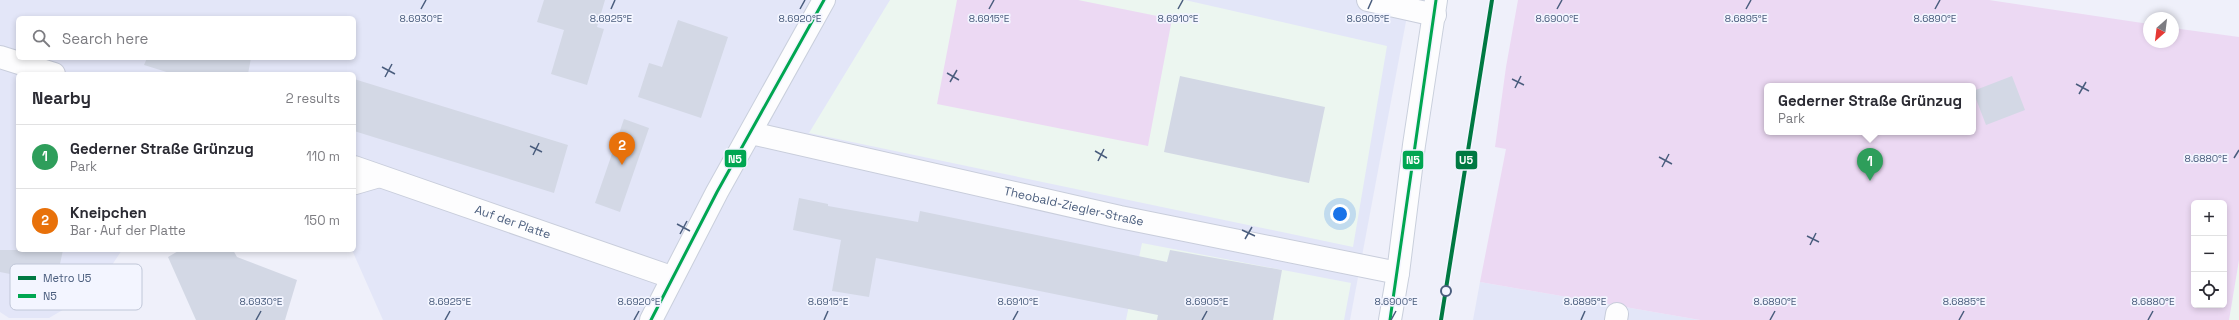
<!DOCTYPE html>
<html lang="en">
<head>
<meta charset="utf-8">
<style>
	body { margin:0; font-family:"Space Grotesk",sans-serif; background:#f2f2f3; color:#2b2b33 }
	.controls { position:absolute; right:12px; bottom:12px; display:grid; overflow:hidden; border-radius:6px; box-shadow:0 2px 6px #0003 }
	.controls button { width:36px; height:36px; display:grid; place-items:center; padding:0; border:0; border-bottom:1px solid #e1e1e2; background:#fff; color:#2b2b33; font:20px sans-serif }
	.compass { position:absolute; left:2143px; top:12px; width:36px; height:36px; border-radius:50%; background:#fff; box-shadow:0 2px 6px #0003; rotate:208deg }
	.you { position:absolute; left:1340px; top:214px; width:14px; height:14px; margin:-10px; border:3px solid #fff; border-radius:50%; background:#1a73e8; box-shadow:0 0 0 6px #1a73e833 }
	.badge { display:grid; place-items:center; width:26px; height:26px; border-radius:50%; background:#8490a9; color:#fff; font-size:13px; font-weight:700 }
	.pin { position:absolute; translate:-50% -33px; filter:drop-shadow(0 1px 2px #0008) }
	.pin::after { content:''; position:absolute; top:21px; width:14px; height:12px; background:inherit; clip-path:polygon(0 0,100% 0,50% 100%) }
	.popup { position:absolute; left:1764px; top:83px; width:212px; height:52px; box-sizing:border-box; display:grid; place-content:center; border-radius:6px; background:#fff; filter:drop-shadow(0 1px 3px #0005); font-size:13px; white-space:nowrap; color:#7c7c81 }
	.popup b { font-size:15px; color:#2b2b33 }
	.popup::after { content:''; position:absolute; left:50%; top:100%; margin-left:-8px; border:8px solid transparent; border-top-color:#fff }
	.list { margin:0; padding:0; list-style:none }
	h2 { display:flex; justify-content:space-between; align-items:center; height:52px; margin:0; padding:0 16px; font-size:17px }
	h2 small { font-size:13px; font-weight:400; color:#7c7c81 }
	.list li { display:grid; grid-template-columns:26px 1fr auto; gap:12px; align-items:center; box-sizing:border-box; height:64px; padding:0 16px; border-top:1px solid #e1e1e2 }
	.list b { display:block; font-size:15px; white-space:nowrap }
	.list p { margin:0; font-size:13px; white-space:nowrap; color:#7c7c81 }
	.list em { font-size:13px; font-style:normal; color:#7c7c81 }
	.icon { flex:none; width:22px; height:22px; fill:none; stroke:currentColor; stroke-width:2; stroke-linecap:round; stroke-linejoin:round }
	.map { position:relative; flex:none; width:2239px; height:320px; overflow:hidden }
	.search { position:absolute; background:#fff; box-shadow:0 2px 6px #0003; left:16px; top:16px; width:340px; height:44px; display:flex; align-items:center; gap:10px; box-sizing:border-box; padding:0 14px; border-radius:6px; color:#7c7c81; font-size:15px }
	.panel { position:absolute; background:#fff; box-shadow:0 2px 6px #0003; left:16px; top:72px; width:340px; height:180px; border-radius:6px }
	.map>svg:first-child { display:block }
	.residential { fill:#e3e6f8; fill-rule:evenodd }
	.education { fill:#ecf6f0 }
	.green { fill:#ecd9f3; fill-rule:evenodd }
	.building { fill:#d3d8e5 }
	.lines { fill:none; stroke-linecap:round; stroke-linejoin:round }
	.lane-casing { stroke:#c8cddb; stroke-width:19 }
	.street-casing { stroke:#c8cddb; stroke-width:24 }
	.secondary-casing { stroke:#c9cfdc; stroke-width:24 }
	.lane { stroke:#fdfdfe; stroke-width:17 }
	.street { stroke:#fdfdfe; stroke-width:22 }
	.secondary { stroke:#fdfdfe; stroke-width:22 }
	.bus-1-casing { stroke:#f3f5ff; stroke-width:6 }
	.bus-1 { stroke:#00a651; stroke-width:3 }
	.metro-1-casing { stroke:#f3f5ff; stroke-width:7 }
	.metro-1 { stroke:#007942; stroke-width:4 }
	.ticks { fill:none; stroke:#4a5d7d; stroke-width:1.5 }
	.stop-dot { fill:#f3f5ff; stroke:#4a5d7d; stroke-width:2 }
	.labels { text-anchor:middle; stroke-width:3.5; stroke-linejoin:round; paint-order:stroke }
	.street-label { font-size:12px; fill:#4a5d7d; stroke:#f3f5ff }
	.key { fill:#f3f5ff; stroke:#c0c7d8; stroke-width:1 }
	.key-label { font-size:11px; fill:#4a5d7d }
	.ticks-label { font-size:10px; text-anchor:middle; fill:#4a5d7d; stroke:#f3f5ff; stroke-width:3.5; stroke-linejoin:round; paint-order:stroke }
	.line-badge { stroke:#f3f5ff; stroke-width:1.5 }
	.badge-label { font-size:11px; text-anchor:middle; font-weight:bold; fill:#fff }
</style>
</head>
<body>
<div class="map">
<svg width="2239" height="320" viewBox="0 0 2239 320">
	<rect width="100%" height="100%" fill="#eff0fa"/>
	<path class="residential" d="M 0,0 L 1410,0 L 1350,320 L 383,320 L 352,250 L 354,250 L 354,74 L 18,74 L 18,250 L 122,250 L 98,286 L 97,290 L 49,318 L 9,318 L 0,312 ZM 18,18 L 354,18 L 354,58 L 18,58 Z
		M 1480,282 L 1700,320 L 1473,320 Z"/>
	<path class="education" d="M 890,0 L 1185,0 L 1387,46 L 1353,247 L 809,133 Z
		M 1142,243 L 1351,283 L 1344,320 L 1126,320 Z
		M 2239,260 L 2239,320 L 2229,320 Z"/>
	<path class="green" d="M 957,0 L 1078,0 L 1172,19 L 1148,146 L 937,104 Z
		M 1518,0 L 1989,0 L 2149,24 L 2149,42 L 2173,42 L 2173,28 L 2239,37 L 2239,260 L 2229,320 L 1700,320 L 1480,282 L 1506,149 L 1495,147 L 1506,67 ZM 1767,86 L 1973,86 L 1973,132 L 1767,132 ZM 2194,203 L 2224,203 L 2224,305 L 2194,305 Z"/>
	<path class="building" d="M 544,0 L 605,0 L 597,27 L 604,29 L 587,85 L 551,74 L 564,30 L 537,22 Z
		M 678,20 L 728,37 L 701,118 L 638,97 L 649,63 L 662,67 Z
		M 147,58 L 251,58 L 248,74 L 173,74 L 144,65 Z
		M 1180,76 L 1325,107 L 1309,183 L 1164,152 Z
		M 2012,76 L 2025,110 L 1986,125 L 1973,91 Z
		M 354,79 L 568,145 L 554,193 L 354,131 Z
		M 624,119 L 649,128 L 620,212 L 595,203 Z
		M 799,198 L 828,204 L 828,206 L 918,222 L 920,211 L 1167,262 L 1170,250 L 1282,270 L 1273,320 L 1157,320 L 1158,315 L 876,258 L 869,297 L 832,291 L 841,240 L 793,230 Z
		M 0,250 L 63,250 L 54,292 L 19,284 L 20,276 L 0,272 Z
		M 180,250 L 233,250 L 237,257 L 297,280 L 285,320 L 196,320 L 168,257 Z"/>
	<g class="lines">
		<g class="lane-casing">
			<path id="lane" d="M 354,186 L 385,177"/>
		</g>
		<g class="street-casing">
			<g id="street">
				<path d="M 1368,0 L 1435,15"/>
				<path d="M 0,57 L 54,74"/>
				<path id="s1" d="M 751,133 L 1120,217 L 1398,273"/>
				<path id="s2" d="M 354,167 L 671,277"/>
				<path d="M 1616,320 L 1617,314"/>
			</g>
		</g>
		<g class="secondary-casing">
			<path id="secondary" d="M 651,320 L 717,192 L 824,0
				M 1390,320 L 1398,273 L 1414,145 L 1436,0"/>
		</g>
		<use href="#lane" class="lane"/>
		<use href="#street" class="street"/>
		<use href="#secondary" class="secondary"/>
		<g class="bus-1-casing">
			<path id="bus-1" d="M 651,320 L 717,192 L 824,0
				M 1390,320 L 1436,0"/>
		</g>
		<use href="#bus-1" class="bus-1"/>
		<g class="metro-1-casing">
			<path id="metro-1" d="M 1441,320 L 1492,0"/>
		</g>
		<use href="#metro-1" class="metro-1"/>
	</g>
	<path class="ticks" d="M 421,9 L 426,0M 611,9 L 615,0M 800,9 L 805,0M 989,9 L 994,0M 1178,9 L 1183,0M 1368,9 L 1372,0M 1557,9 L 1562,0M 1746,9 L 1751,0M 1935,9 L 1940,0M 382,67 L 395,74M 947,73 L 959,80M 385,77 L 392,64M 1512,79 L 1524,85M 950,82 L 957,70M 2076,84 L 2089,91M 1515,88 L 1521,76M 2079,94 L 2086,82M 530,146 L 542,152M 1095,151 L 1107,158M 533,155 L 539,143M 1659,157 L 1672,164M 2234,158 L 2239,150M 1098,161 L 1104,149M 1662,167 L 1669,154M 677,224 L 690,231M 1242,230 L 1255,236M 680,234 L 687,221M 1807,236 L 1819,242M 1245,239 L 1252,227M 1810,245 L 1816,233M 256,320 L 261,311M 445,320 L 450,311M 634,320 L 639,311M 824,320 L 828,311M 1013,320 L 1018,311M 1202,320 L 1207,311M 1391,320 L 1396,311M 1581,320 L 1585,311M 1770,320 L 1775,311M 1959,320 L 1964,311M 2148,320 L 2153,311"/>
	<circle class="stop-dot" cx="1446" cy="291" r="5"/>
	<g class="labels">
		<g class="street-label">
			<text dy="4" stroke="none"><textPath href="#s1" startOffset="331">Theobald-Ziegler-Straße</textPath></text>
			<text dy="4" stroke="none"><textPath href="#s2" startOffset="168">Auf der Platte</textPath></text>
		</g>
	</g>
	<rect x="10" y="264" width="132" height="46" rx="6" class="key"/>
	<rect x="18" y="276" width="18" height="4" fill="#007942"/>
	<rect x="18" y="294" width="18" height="4" fill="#00a651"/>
	<g class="key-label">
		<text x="43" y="282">Metro U5</text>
		<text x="43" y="300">N5</text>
	</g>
	<g class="ticks-label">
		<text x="421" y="22">8.6930°E</text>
		<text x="611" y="22">8.6925°E</text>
		<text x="800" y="22">8.6920°E</text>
		<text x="989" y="22">8.6915°E</text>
		<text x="1178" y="22">8.6910°E</text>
		<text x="1368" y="22">8.6905°E</text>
		<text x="1557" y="22">8.6900°E</text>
		<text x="1746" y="22">8.6895°E</text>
		<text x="1935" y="22">8.6890°E</text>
		<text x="2206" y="162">8.6880°E</text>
		<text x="261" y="305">8.6930°E</text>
		<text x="450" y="305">8.6925°E</text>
		<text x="639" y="305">8.6920°E</text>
		<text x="828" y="305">8.6915°E</text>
		<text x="1018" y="305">8.6910°E</text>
		<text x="1207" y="305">8.6905°E</text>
		<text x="1396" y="305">8.6900°E</text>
		<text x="1585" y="305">8.6895°E</text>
		<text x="1775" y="305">8.6890°E</text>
		<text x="1964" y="305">8.6885°E</text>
		<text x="2153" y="305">8.6880°E</text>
	</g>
	<g class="line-badge">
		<rect x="724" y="149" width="23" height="19" rx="4" fill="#00a651"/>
		<rect x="1402" y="150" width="22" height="20" rx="4" fill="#00a651"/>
		<rect x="1455" y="150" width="23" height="20" rx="4" fill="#007942"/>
	</g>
	<g class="badge-label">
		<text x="735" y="163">N5</text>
		<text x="1413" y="164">N5</text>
		<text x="1466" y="164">U5</text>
	</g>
</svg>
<div class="controls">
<button>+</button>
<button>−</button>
<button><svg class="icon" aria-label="locate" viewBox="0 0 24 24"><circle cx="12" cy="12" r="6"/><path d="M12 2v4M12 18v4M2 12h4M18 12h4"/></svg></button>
</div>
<svg class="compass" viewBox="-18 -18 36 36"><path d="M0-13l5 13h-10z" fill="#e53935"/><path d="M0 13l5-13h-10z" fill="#7c7c81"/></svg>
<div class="you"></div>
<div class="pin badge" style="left:1870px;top:181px;background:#2e9e5b">1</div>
<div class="popup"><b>Gederner Straße Grünzug</b>Park</div>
<div class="pin badge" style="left:622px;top:165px;background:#e8710a">2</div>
<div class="search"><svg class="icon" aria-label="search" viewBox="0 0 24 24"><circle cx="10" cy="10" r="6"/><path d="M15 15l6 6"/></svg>Search here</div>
<section class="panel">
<h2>Nearby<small>2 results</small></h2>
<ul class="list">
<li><span class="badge" style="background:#2e9e5b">1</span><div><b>Gederner Straße Grünzug</b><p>Park</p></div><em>110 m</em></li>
<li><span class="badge" style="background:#e8710a">2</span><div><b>Kneipchen</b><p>Bar · Auf der Platte</p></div><em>150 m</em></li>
</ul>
</section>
</div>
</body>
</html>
